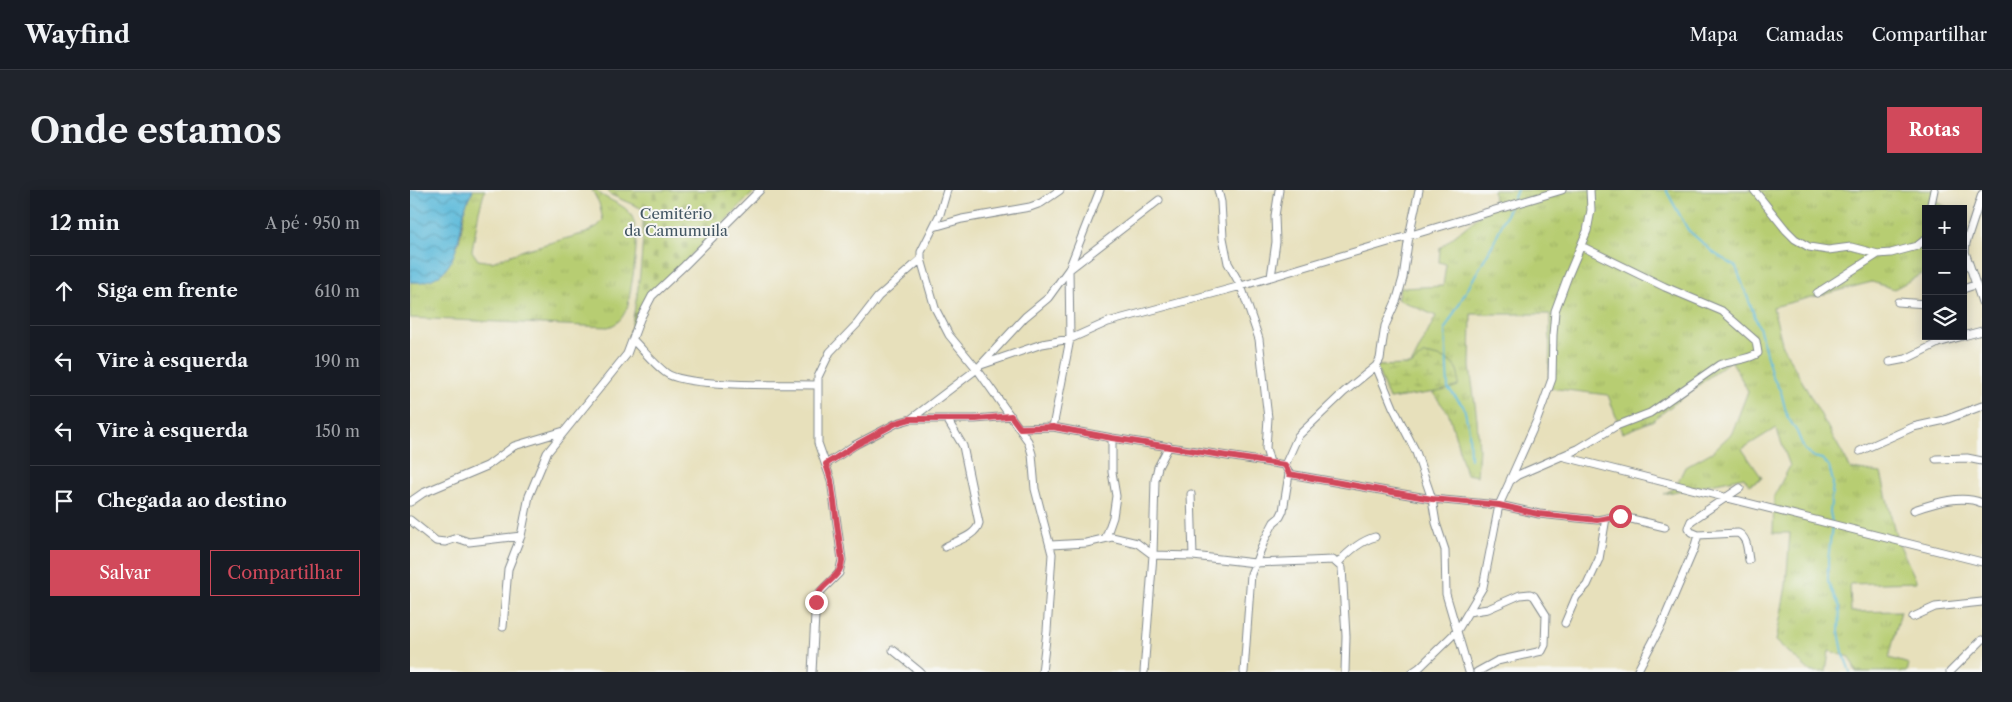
<!DOCTYPE html>
<html lang="pt">
<head>
<meta charset="utf-8">
<style>
	body { margin:0; font-family:"Libre Caslon Text",serif; background:#20242c; color:#f1f3f6 }
	.controls { position:absolute; right:15px; top:15px; display:grid; overflow:hidden; border-radius:0px; box-shadow:0 2px 12px #0003 }
	.controls button { width:45px; height:45px; display:grid; place-items:center; padding:0; border:0; border-bottom:1px solid #363941; background:#171b24; color:#f1f3f6; font:25px sans-serif }
	.stop { position:absolute; width:15px; height:15px; margin:-11px; border:4px solid #d1495b; border-radius:50%; background:#fff }
	.stop.end { background:#d1495b; border-color:#fff; box-shadow:0 1px 5px #0008 }
	.list { margin:0; padding:0; list-style:none }
	h2 { display:flex; justify-content:space-between; align-items:center; height:65px; margin:0; padding:0 20px; font-size:21px }
	h2 small { font-size:16px; font-weight:400; color:#9ea1a6 }
	.list li { display:grid; grid-template-columns:32px 1fr auto; gap:15px; align-items:center; box-sizing:border-box; height:70px; padding:0 20px; border-top:1px solid #363941 }
	.list b { display:block; font-size:19px; white-space:nowrap }
	.list em { font-size:16px; font-style:normal; color:#9ea1a6 }
	.actions { display:flex; gap:10px; padding:15px 20px }
	.actions a { flex:1; padding:11px 0; border:1px solid #d1495b; border-radius:0px; text-align:center; font-size:18px; color:#d1495b }
	.actions .main { background:#d1495b; color:#fff }
	.icon { flex:none; width:28px; height:28px; fill:none; stroke:currentColor; stroke-width:2; stroke-linecap:round; stroke-linejoin:round }
	.map { position:relative; flex:none; width:1572px; height:482px; overflow:hidden; border-radius:0px }
	header { display:flex; align-items:center; gap:30px; box-sizing:border-box; height:70px; padding:0 25px; background:#171b24; border-bottom:1px solid #363941 }
	header strong { font-size:24px }
	nav { display:flex; gap:28px; margin-inline-start:auto; font-size:18px }
	.intro { display:flex; align-items:center; justify-content:space-between; box-sizing:border-box; height:120px; padding:0 30px }
	h1 { margin:0; font-size:35px }
	.button { padding:12px 22px; border-radius:0px; background:#d1495b; color:#fff; font-size:18px; font-weight:700 }
	main { display:flex; gap:30px; padding:0 30px }
	aside { flex:1; background:#171b24; border-radius:0px; box-shadow:0 2px 12px #0003 }
	.map>svg:first-child { display:block }
	.grass { fill:url(#grass-tufts); stroke:#697e68 }
	.wetland { fill:url(#wetland-marsh); stroke:#697e68 }
	.cemetery { fill:url(#cemetery-stones); stroke:#697e68 }
	.water { fill:url(#water-waves); stroke:#3b749c }
	.lines { fill:none; stroke-linecap:round; stroke-linejoin:round }
	.stream { stroke:#5bbada; stroke-width:2 }
	.street-casing { stroke:#81888c; stroke-width:9 }
	.street { stroke:#fff; stroke-width:7 }
	.route { stroke:#d1495b; stroke-width:6 }
	.labels { text-anchor:middle; stroke-width:4; stroke-linejoin:round; paint-order:stroke }
	.park-label { font-size:15px; fill:#425663; stroke:#f6f6f2 }
</style>
</head>
<body>
<header>
<strong>Wayfind</strong>
<nav><a>Mapa</a><a>Camadas</a><a>Compartilhar</a></nav>
</header>
<div class="intro"><h1>Onde estamos</h1><a class="button">Rotas</a></div>
<main>
<aside>
<h2>12 min<small>A pé · 950 m</small></h2>
<ul class="list">
<li><svg class="icon" aria-label="ahead" viewBox="0 0 24 24"><path d="M12 20V5M6 11l6-6 6 6"/></svg><div><b>Siga em frente</b></div><em>610 m</em></li>
<li><svg class="icon" aria-label="left" viewBox="0 0 24 24"><path d="M17 20v-9H6M10 6l-5 5 5 5"/></svg><div><b>Vire à esquerda</b></div><em>190 m</em></li>
<li><svg class="icon" aria-label="left" viewBox="0 0 24 24"><path d="M17 20v-9H6M10 6l-5 5 5 5"/></svg><div><b>Vire à esquerda</b></div><em>150 m</em></li>
<li><svg class="icon" aria-label="arrive" viewBox="0 0 24 24"><path d="M6 21V4h12l-3 4 3 4H6"/></svg><div><b>Chegada ao destino</b></div></li>
</ul>
<div class="actions"><a class="main">Salvar</a><a>Compartilhar</a></div>
</aside>
<div class="map">
<svg width="1572" height="482" viewBox="0 0 1572 482">
	<defs>
		<pattern id="grass-tufts" width="24" height="20" patternUnits="userSpaceOnUse" patternTransform="scale(1.25)"><rect width="24" height="20" fill="#b7cd72"/><path d="M3 7l-1-3M5 7V3M7 7l1-3M15 17l-1-3M17 17v-4M19 17l1-3" fill="none" stroke="#9db065"/></pattern>
		<pattern id="wetland-marsh" width="20" height="14" patternUnits="userSpaceOnUse" patternTransform="scale(1.25)"><rect width="20" height="14" fill="#b7cd72"/><path d="M1 5h8M5 5V1M11 12h8M15 12V8" fill="none" stroke="#9db065"/></pattern>
		<pattern id="cemetery-stones" width="16" height="16" patternUnits="userSpaceOnUse" patternTransform="scale(1.25)"><rect width="16" height="16" fill="#b7cd72"/><path d="M2 7V4a2 2 0 0 1 4 0v3zM10 15v-3a2 2 0 0 1 4 0v3z" fill="#9db065"/></pattern>
		<pattern id="water-waves" width="16" height="10" patternUnits="userSpaceOnUse" patternTransform="scale(1.25)"><rect width="16" height="10" fill="#5bbada"/><path d="M0 5q4-4 8 0t8 0" fill="none" stroke="#4a98b4"/></pattern>
	</defs>
	<rect width="100%" height="100%" fill="#f6f6f2"/>
	<filter id="ink" filterUnits="userSpaceOnUse"><feTurbulence type="fractalNoise" baseFrequency=".02" numOctaves="2"/><feDisplacementMap in="SourceGraphic" scale="10" xChannelSelector="R" yChannelSelector="G"/><feConvolveMatrix kernelMatrix="1 2 1 2 8 2 1 2 1" color-interpolation-filters="sRGB"/></filter>
	<filter id="wash" filterUnits="userSpaceOnUse"><feTurbulence type="fractalNoise" baseFrequency=".0096" numOctaves="4" result="noise"/><feDisplacementMap in="SourceGraphic" scale="20" xChannelSelector="R" yChannelSelector="G"/><feGaussianBlur stdDeviation="1.12" result="paint"/><feColorMatrix in="noise" values="0 0 0 0 0 0 0 0 0 0 0 0 0 0 0 0 0 1.4 0 .05"/><feComposite in="paint" operator="in"/></filter>
	<g filter="url(#wash)">
		<rect width="100%" height="100%" fill="#e7e0bb"/>
		<path class="grass" d="M 63,0 L 75,0 L 69,21 L 62,61 L 68,70 L 82,72 L 114,60 L 176,43 L 188,36 L 193,30 L 189,13 L 182,0 L 186,0 C 195,10 210,12 219,22 C 234,38 221,95 218,115 C 214,126 209,134 198,137 L 0,128 L 0,92 L 16,91 L 49,53 L 56,14 Z
			M 1083,0 L 1528,0 L 1526,12 L 1541,19 L 1516,19 L 1516,82 L 1484,99 L 1462,92 L 1363,117 L 1373,157 L 1441,279 L 1471,283 L 1486,347 L 1507,392 L 1440,394 L 1441,422 L 1491,421 L 1479,468 L 1499,474 L 1497,482 L 1446,482 L 1440,467 L 1419,461 L 1416,482 L 1401,482 L 1366,451 L 1376,396 L 1380,343 L 1363,343 L 1364,306 L 1380,276 L 1366,238 L 1332,259 L 1352,288 L 1339,295 L 1334,287 L 1253,304 L 1265,298 L 1275,277 L 1302,262 L 1322,243 L 1338,201 L 1321,170 L 1242,231 L 1212,243 L 1198,205 L 1139,198 L 1140,124 L 1061,124 L 1060,177 L 1067,229 L 1069,259 L 1067,286 L 1056,284 L 1039,224 L 1022,202 L 979,209 L 966,176 L 1001,175 L 1026,126 L 987,109 L 990,98 L 1033,96 L 1036,74 L 1029,72 L 1030,58 L 1084,14 Z"/>
		<path class="wetland" d="M 1014,164 C 1035,168 1052,171 1048,196 L 1032,201 L 979,209 L 966,176 L 1001,175 Z"/>
		<path class="cemetery" d="M 197,0 L 346,0 L 272,74 L 238,104 L 230,119 L 218,151 C 228,108 234,64 233,19 L 201,5 Z"/>
		<path class="water" d="M 0,0 L 63,0 C 61,5 58,10 56,15 C 48,41 50,83 16,91 C 11,93 5,92 0,92 Z"/>
		<g class="lines">
			<path class="stream" d="M 1256,0 L 1278,40 L 1304,63 L 1326,77 L 1350,140 L 1362,186 L 1371,202 L 1377,226 L 1387,242 L 1394,259 L 1404,267 L 1412,269 L 1419,276 L 1423,292 L 1420,322 L 1422,332
				M 1102,12 L 1107,0
				M 1060,269 L 1059,240 L 1054,217 L 1038,198 L 1035,139 L 1084,52 L 1099,18
				M 1422,336 L 1418,370 L 1418,392 L 1430,417 L 1429,442 L 1433,462 L 1440,482"/>
		</g>
	</g>
	<g filter="url(#ink)">
		<g class="lines">
			<g class="street-casing">
				<path id="street" d="M 537,0 L 530,24 L 511,62 L 511,69 L 525,118 L 539,145 L 567,179 L 618,251 L 622,264 L 625,299 L 642,364 L 637,441 L 632,482
					M 808,0 L 811,12 L 813,48 L 818,73 L 831,96 L 849,149 L 858,228 L 856,258 L 860,273
					M 1344,0 L 1376,40 L 1385,49 L 1399,57 L 1418,60 L 1441,57 L 1468,64 L 1481,63 L 1507,56 L 1516,49
					M 1572,4 L 1556,53 L 1555,62 L 1572,112
					M 1520,19 L 1524,0
					M 524,37 L 552,29 L 620,17 L 631,13 L 650,0
					M 660,79 L 749,10
					M 861,87 L 866,52 L 865,26 L 869,0
					M 1553,99 L 1565,95
					M 1407,103 L 1468,64
					M 1488,112 L 1516,114
					M 1553,146 L 1572,141
					M 223,150 C 234,161 244,174 256,183 C 276,198 378,194 408,195
					M 1480,172 L 1496,169 L 1528,153 L 1553,146
					M 571,175 L 632,154 L 660,149 L 698,132 L 831,96 L 1152,0
					M 966,176 L 983,217 L 1006,262 L 1022,309 L 1026,333 L 1035,360 L 1036,404 L 1059,482
					M 501,229 L 567,179 L 615,127 L 638,108 L 659,79 L 690,0
					M 643,237 L 660,149 L 659,79
					M 610,238 L 643,237 L 702,248 L 875,275
					M 1450,261 L 1503,237 L 1535,230 L 1572,216
					M 1151,266 L 1572,372
					M 1526,269 L 1557,268 L 1572,271
					M 416,274 L 445,255 L 487,233 L 501,229 L 565,229 L 601,226
					M 879,284 L 1022,309 L 1089,315 L 1129,324 L 1187,330 L 1209,326 L 1255,337
					M 1100,290 L 1127,230 L 1142,189 L 1143,145 L 1145,121 L 1158,86 L 1177,41 L 1181,20 L 1180,0
					M 1330,298 L 1281,331 L 1278,338 L 1281,342 L 1288,345 L 1328,343 C 1338,348 1337,360 1339,370
					M 781,304 L 783,366
					M 0,312 L 13,303 L 77,276 L 104,256 L 154,241
					M 1504,320 C 1525,313 1551,304 1572,313
					M 0,330 L 26,351 L 35,352 L 47,348 L 59,352 L 111,346
					M 696,347 L 703,327 L 706,306 L 702,282 L 702,248
					M 641,355 L 676,353 L 702,347 L 727,353 L 743,365 L 783,366 L 845,373 L 923,370 L 932,378 L 936,446 L 935,482
					M 535,357 C 546,351 566,346 569,333 L 553,256 L 537,229
					M 928,373 C 938,362 950,351 965,347
					M 1058,422 L 1078,419 L 1110,405 L 1120,404 L 1124,406 L 1136,425 L 1135,455 L 1132,461 L 1087,471 L 1067,482
					M 1503,427 L 1525,417 L 1572,412
					M 1155,433 L 1166,407 L 1177,395 L 1189,369 L 1196,328
					M 93,437 L 98,379 L 111,346 L 119,306 L 137,263 L 217,164 L 230,129 L 242,106 L 274,76 L 350,0
					M 483,460 L 510,482
					M 402,482 L 406,406 L 429,383 L 432,370 L 421,290 L 408,253 L 408,187 L 420,162 L 447,134 L 468,107 L 511,69
					M 734,482 L 743,365 L 745,290 L 748,277 L 759,256
					M 834,482 L 841,384 L 855,349 L 864,332 L 870,327 L 873,321 L 879,284 L 875,275 L 888,246 L 934,202 L 966,176 L 970,169 L 975,136 L 987,109 L 993,88 L 999,46 L 1009,0
					M 1003,482 L 1009,478 L 1047,441 L 1073,397 L 1089,315 L 1100,291 L 1108,285 L 1168,259 L 1206,236 L 1240,223 L 1309,175 C 1321,170 1340,170 1348,163 L 1346,151 L 1312,121 L 1255,97 L 1171,56
					M 1227,482 L 1252,434 L 1284,359 L 1288,345
					M 1540,482 L 1572,450"/>
			</g>
			<use href="#street" class="street"/>
		</g>
	</g>
	<g class="lines" filter="url(#ink)">
		<path class="route" d="M 406,412 C 407,393 431,391 432,370 L 421,290 L 416,274 L 446,255 L 486,233 L 500,229 L 566,229 L 601,226 L 610,238 L 643,237 L 702,248 L 875,275 L 879,284 L 1022,309 L 1089,315 L 1128,324 L 1187,330 L 1210,326"/>
	</g>
	<g class="labels">
		<g class="park-label">
			<text x="266" y="29">Cemitério<tspan x="266" dy="17">da Camumuila</tspan></text>
		</g>
	</g>
</svg>
<div class="controls">
<button>+</button>
<button>−</button>
<button><svg class="icon" aria-label="layers" viewBox="0 0 24 24"><path d="M12 4l9 5-9 5-9-5zM3 14l9 5 9-5"/></svg></button>
</div>
<div class="stop" style="left:1210px;top:326px"></div>
<div class="stop end" style="left:406px;top:412px"></div>
</div>
</main>
</body>
</html>
